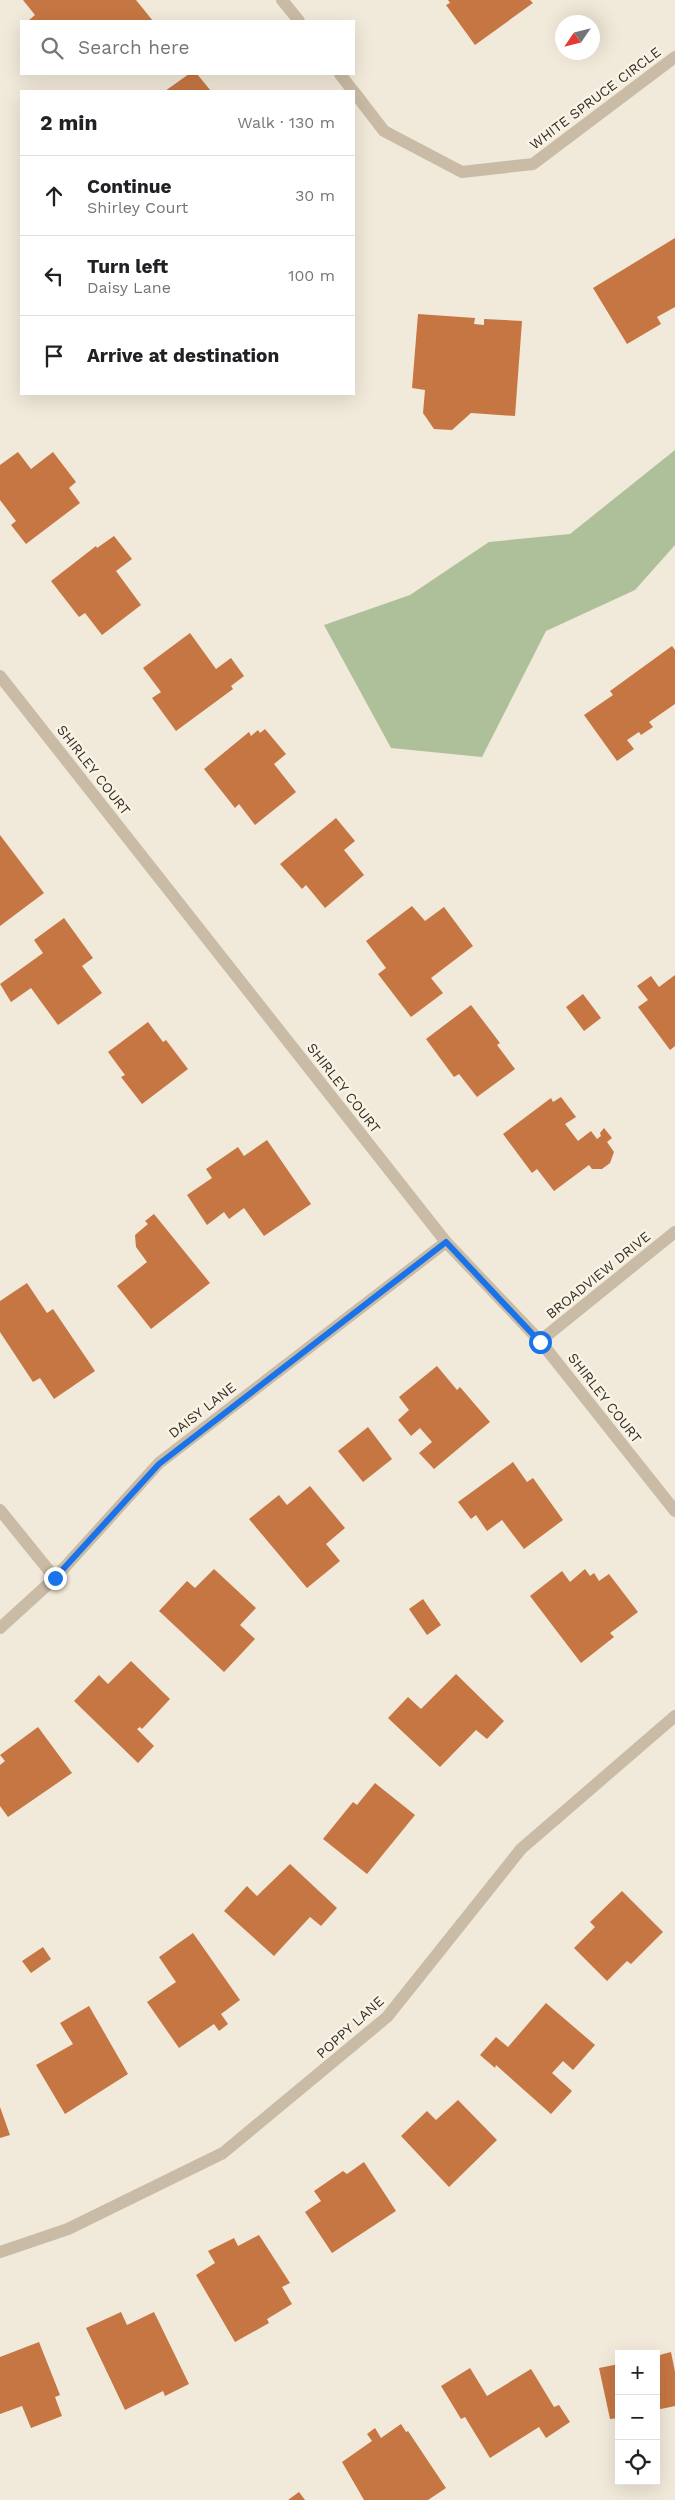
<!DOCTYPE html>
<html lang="en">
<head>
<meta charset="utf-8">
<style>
	body { margin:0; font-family:"Work Sans",sans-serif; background:#f2f2f2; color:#202124 }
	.controls { position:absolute; right:15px; bottom:15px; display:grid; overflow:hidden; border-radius:0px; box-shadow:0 5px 20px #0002 }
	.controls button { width:45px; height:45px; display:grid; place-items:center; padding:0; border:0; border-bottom:1px solid #e0e0e0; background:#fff; color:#202124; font:25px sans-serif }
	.compass { position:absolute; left:555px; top:15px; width:45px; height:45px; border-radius:50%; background:#fff; box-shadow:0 5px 20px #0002; rotate:235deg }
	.stop { position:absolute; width:15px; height:15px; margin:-11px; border:4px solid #1a73e8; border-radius:50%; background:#fff }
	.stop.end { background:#1a73e8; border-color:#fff; box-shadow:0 1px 5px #0008 }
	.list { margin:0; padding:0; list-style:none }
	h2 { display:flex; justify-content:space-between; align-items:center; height:65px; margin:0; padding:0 20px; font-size:21px }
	h2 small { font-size:16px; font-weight:400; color:#757577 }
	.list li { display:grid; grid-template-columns:32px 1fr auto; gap:15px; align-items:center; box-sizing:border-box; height:80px; padding:0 20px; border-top:1px solid #e0e0e0 }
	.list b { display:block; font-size:19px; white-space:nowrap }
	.list p { margin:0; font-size:16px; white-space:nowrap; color:#757577 }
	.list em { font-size:16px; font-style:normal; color:#757577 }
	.icon { flex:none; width:28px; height:28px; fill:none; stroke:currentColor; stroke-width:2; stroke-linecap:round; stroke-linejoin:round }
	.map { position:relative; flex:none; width:675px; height:2500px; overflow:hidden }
	.search { position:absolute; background:#fff; box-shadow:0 5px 20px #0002; left:20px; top:20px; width:335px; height:55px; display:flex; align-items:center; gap:12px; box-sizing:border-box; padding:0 18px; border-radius:0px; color:#757577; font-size:19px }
	.panel { position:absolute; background:#fff; box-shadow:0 5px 20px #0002; left:20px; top:90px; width:335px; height:305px; border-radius:0px }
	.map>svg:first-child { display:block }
	.green { fill:#adc099 }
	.building { fill:#c67642 }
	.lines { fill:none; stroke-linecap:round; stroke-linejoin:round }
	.street { stroke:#c9bba5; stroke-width:12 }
	.route { stroke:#1a73e8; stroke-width:6 }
	.labels { text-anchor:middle; stroke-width:5; stroke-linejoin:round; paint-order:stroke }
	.street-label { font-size:14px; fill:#352d26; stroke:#f9f3e5 }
</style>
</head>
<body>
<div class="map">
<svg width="675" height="2500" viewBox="0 0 675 2500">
	<rect width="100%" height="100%" fill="#f1e9d9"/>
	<path class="green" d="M 675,450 L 675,545 L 635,590 L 546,631 L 482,757 L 391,748 L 324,625 L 410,595 L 489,542 L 570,534 Z"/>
	<path class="building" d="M 23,0 L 136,0 L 153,21 L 28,21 L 35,15 Z
		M 448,0 L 530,0 L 533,3 L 475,45 L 446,5 L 450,3 Z
		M 189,74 L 197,74 L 211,91 L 165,91 Z
		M 675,238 L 675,307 L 657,317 L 661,324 L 627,344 L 593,288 Z
		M 418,314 L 475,318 L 474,324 L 484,325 L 484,319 L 522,321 L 515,416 L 471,413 L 452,430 L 434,429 L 423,413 L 425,390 L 412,388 Z
		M 18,452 L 31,469 L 53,452 L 76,482 L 69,488 L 80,503 L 26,544 L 11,525 L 16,521 L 0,500 L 0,465 Z
		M 114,536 L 132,559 L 116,571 L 141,605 L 102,635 L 85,613 L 79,617 L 51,581 L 96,546 L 97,548 Z
		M 190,633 L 216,669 L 231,658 L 244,676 L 231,686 L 233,689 L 176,731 L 152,698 L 161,692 L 143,668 Z
		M 672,646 L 675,650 L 675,704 L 649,722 L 653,727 L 641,735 L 639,732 L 627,740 L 634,749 L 617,761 L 584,715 L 613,695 L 610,691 Z
		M 265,729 L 286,754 L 274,764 L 296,792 L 255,825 L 239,804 L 235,808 L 204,769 L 249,732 L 251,736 L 258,730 L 260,733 Z
		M 336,818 L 355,841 L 344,850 L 364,875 L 325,908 L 306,885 L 302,889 L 280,864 Z
		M 0,835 L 44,893 L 0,926 Z
		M 412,906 L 425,921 L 444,907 L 473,946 L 431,978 L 443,993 L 411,1017 L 378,974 L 386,968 L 366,941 Z
		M 64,918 L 93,958 L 82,966 L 102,993 L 58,1025 L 31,988 L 11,1002 L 0,984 L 43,953 L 34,940 Z
		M 675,975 L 675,1046 L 670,1050 L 638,1007 L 648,1000 L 637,986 L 651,976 L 659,987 Z
		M 583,994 L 601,1018 L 584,1031 L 566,1007 Z
		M 471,1005 L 500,1043 L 497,1045 L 515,1069 L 477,1097 L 459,1074 L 454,1077 L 426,1039 Z
		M 148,1022 L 163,1042 L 166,1040 L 188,1069 L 142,1104 L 121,1077 L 125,1075 L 108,1052 Z
		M 561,1097 L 576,1117 L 565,1124 L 578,1141 L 591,1131 L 597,1139 L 601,1136 L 600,1133 L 604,1128 L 612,1138 L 607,1142 L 614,1152 L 610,1163 L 602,1169 L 592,1169 L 589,1165 L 554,1191 L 537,1169 L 532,1173 L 503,1134 L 551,1098 L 553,1102 Z
		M 267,1140 L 311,1204 L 264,1236 L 244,1208 L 229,1219 L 224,1212 L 207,1225 L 187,1195 L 212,1178 L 206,1169 L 238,1147 L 244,1156 Z
		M 154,1214 L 210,1283 L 151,1329 L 117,1286 L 147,1262 L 136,1247 L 135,1235 L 148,1224 L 145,1221 Z
		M 27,1283 L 47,1313 L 53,1309 L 95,1371 L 54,1399 L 40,1378 L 33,1382 L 0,1332 L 0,1301 Z
		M 437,1366 L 457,1390 L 460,1387 L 490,1422 L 434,1469 L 419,1453 L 432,1442 L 420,1428 L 411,1436 L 398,1420 L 409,1410 L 399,1397 Z
		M 368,1427 L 392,1459 L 363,1482 L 338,1451 Z
		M 513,1462 L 527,1482 L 533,1478 L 563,1520 L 524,1549 L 502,1520 L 487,1531 L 476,1515 L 471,1519 L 458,1502 Z
		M 310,1486 L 345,1528 L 326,1544 L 340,1561 L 307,1588 L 249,1519 L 279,1495 L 287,1505 Z
		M 214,1569 L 256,1608 L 240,1625 L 255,1639 L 224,1672 L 159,1611 L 187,1581 L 195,1588 Z
		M 585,1569 L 590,1576 L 594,1573 L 599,1581 L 609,1574 L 638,1612 L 610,1633 L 614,1637 L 581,1663 L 530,1596 L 562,1571 L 570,1582 Z
		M 423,1599 L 441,1625 L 427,1635 L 409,1609 Z
		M 131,1661 L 170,1699 L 142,1729 L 140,1727 L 137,1729 L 154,1746 L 138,1763 L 74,1701 L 99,1675 L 108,1684 Z
		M 456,1674 L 504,1721 L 487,1739 L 476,1730 L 440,1767 L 388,1718 L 408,1697 L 421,1709 Z
		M 38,1727 L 72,1773 L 8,1817 L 0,1806 L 0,1765 L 5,1761 L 0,1755 Z
		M 375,1783 L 415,1815 L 367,1874 L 323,1839 L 353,1802 L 357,1805 Z
		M 290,1864 L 337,1908 L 321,1926 L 310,1917 L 274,1956 L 224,1911 L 247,1886 L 257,1896 Z
		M 622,1891 L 663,1932 L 631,1964 L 627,1961 L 607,1981 L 574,1948 L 595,1927 L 590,1922 Z
		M 193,1933 L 240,2000 L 221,2014 L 228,2024 L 219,2031 L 214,2024 L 179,2048 L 147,2002 L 176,1982 L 159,1957 Z
		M 43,1947 L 51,1959 L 31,1973 L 22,1961 Z
		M 546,2003 L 595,2045 L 573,2070 L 563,2061 L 552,2073 L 572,2091 L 551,2114 L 496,2065 L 495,2068 L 480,2055 L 496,2037 L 508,2047 Z
		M 89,2006 L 128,2074 L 65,2114 L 36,2065 L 73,2044 L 60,2023 Z
		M 458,2100 L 497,2140 L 449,2187 L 401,2136 L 427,2111 L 436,2120 Z
		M 0,2107 L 10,2135 L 0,2138 Z
		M 364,2162 L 396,2211 L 332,2253 L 305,2212 L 321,2201 L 314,2191 L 343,2171 L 347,2174 Z
		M 259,2235 L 290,2283 L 282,2287 L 292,2304 L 267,2319 L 269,2323 L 235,2342 L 196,2275 L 215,2263 L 208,2251 L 234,2238 L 238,2246 Z
		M 121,2312 L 127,2325 L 154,2312 L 189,2384 L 165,2396 L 163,2391 L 125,2410 L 86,2328 Z
		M 39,2342 L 60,2395 L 55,2397 L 62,2416 L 31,2428 L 22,2406 L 0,2414 L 0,2357 Z
		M 671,2352 L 675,2372 L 675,2406 L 656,2410 L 656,2356 Z
		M 619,2364 L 619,2418 L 610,2419 L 599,2368 Z
		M 470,2368 L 487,2396 L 531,2369 L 554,2407 L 559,2405 L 570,2422 L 546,2438 L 539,2427 L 490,2458 L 465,2417 L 461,2419 L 441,2386 Z
		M 401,2424 L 406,2432 L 408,2431 L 446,2488 L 428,2500 L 364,2500 L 342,2462 L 372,2441 L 367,2434 L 375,2428 L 381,2438 Z
		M 299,2492 L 305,2500 L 288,2500 Z"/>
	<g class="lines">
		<path class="street" d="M 282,0 L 299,21
			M 340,74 L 353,91
			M 354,92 L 384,131 L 462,172 L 533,164 L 675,57
			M 0,676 L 446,1242 L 540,1341 L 675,1511
			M 540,1341 L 675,1232
			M 0,1510 L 55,1578
			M 0,1628 L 55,1578 L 159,1463 L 446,1242
			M 0,2252 L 68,2229 L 223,2153 L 387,2017 L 521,1849 L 675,1716"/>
	</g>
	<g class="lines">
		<path class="route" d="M 55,1578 L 159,1464 L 446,1242 L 540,1342"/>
	</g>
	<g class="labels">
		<g class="street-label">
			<text transform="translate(595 98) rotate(-37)" y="5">WHITE SPRUCE CIRCLE</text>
			<text transform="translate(94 770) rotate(52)" y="5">SHIRLEY COURT</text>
			<text transform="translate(344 1088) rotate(52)" y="5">SHIRLEY COURT</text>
			<text transform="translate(598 1275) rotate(-39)" y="5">BROADVIEW DRIVE</text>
			<text transform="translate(605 1398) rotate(52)" y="5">SHIRLEY COURT</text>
			<text transform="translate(202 1410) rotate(-38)" y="5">DAISY LANE</text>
			<text transform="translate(350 2027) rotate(-42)" y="5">POPPY LANE</text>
		</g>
	</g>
</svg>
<div class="controls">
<button>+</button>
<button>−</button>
<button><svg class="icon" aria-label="locate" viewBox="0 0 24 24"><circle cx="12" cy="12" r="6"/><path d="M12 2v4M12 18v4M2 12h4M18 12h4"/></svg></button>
</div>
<svg class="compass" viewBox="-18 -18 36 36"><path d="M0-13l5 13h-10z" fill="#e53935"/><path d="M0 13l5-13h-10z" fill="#757577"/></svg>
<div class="stop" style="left:540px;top:1342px"></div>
<div class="stop end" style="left:55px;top:1578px"></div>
<div class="search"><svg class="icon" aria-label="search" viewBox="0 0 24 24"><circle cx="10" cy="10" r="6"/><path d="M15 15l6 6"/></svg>Search here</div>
<section class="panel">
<h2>2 min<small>Walk · 130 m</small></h2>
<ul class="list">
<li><svg class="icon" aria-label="ahead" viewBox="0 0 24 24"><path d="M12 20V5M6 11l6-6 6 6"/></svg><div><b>Continue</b><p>Shirley Court</p></div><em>30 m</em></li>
<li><svg class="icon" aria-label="left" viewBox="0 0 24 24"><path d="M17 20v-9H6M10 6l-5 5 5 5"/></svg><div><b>Turn left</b><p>Daisy Lane</p></div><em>100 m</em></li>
<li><svg class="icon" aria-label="arrive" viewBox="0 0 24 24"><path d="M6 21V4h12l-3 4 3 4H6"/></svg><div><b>Arrive at destination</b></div></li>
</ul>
</section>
</div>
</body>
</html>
